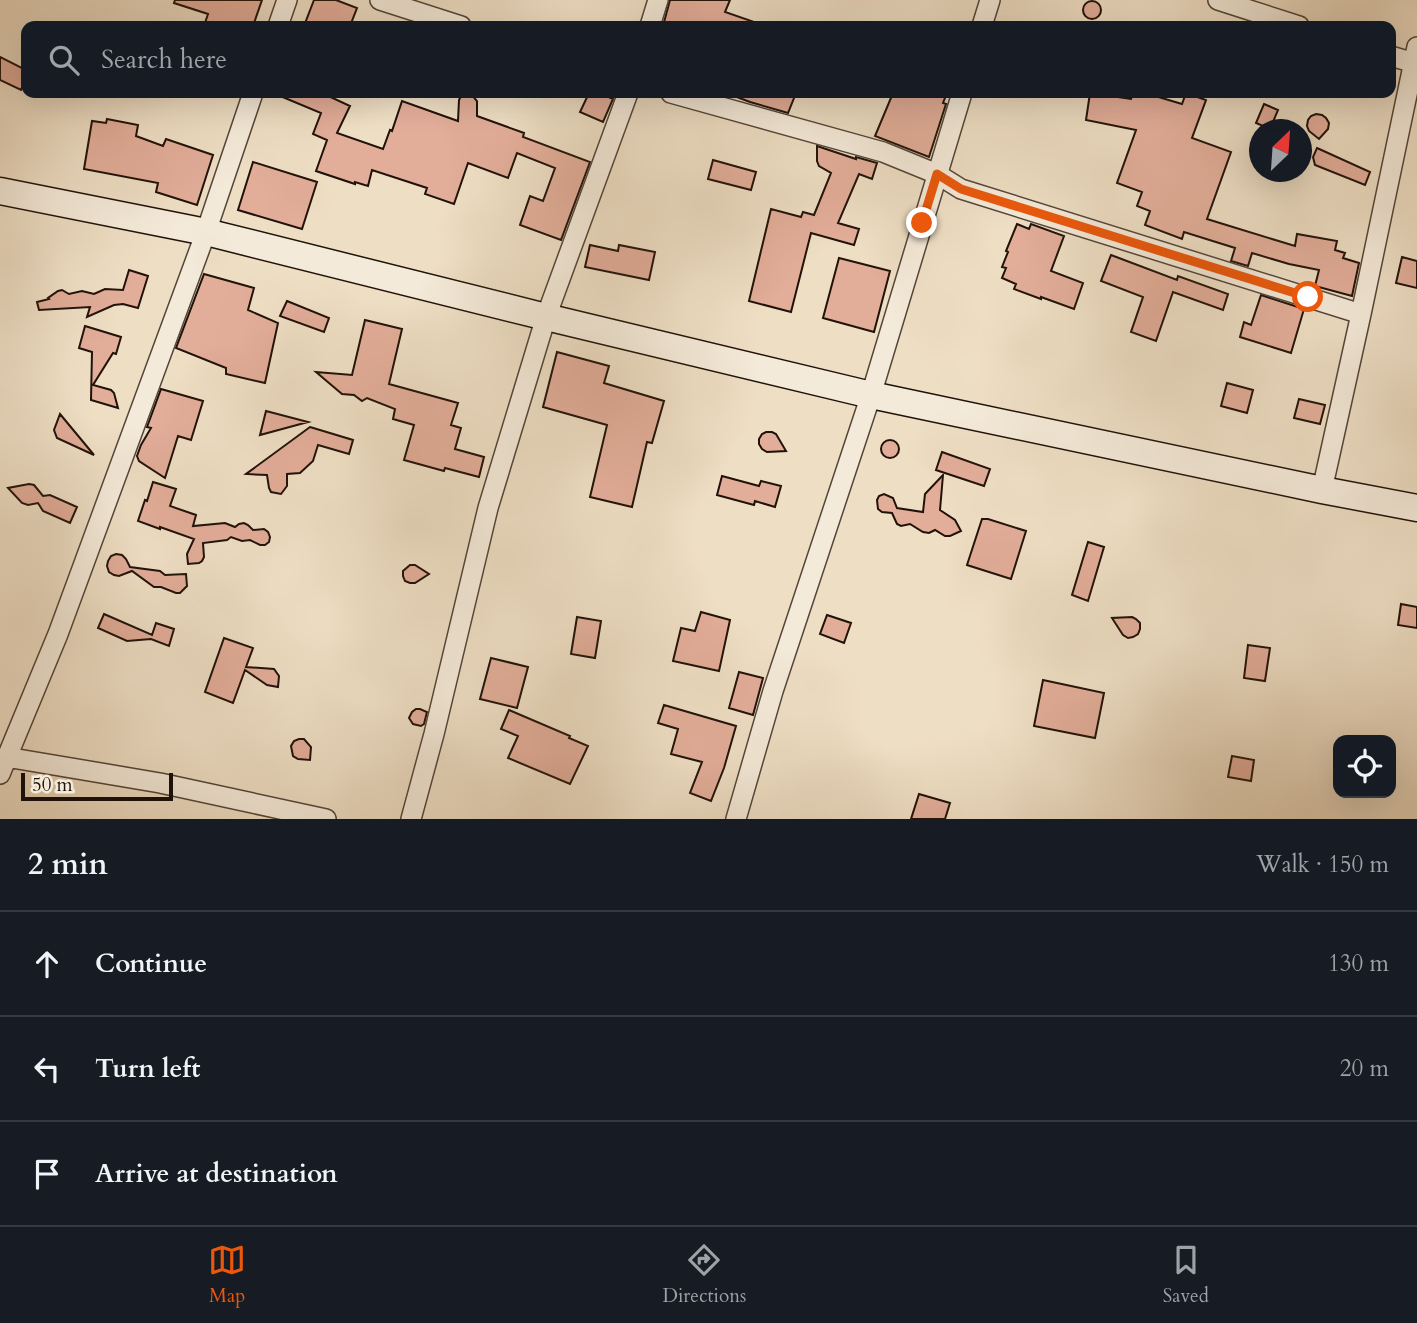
<!DOCTYPE html>
<html lang="en">
<head>
<meta charset="utf-8">
<style>
	body { margin:0; font-family:Cardo,serif; background:#20242c; color:#f1f3f6 }
	.controls { position:absolute; right:21px; bottom:21px; display:grid; overflow:hidden; border-radius:14px; box-shadow:0 7px 28px #0002 }
	.controls button { width:63px; height:63px; display:grid; place-items:center; padding:0; border:0; border-bottom:2px solid #363941; background:#171b24; color:#f1f3f6; font:35px sans-serif }
	.compass { position:absolute; left:1249px; top:119px; width:63px; height:63px; border-radius:50%; background:#171b24; box-shadow:0 7px 28px #0002; rotate:25deg }
	.scale { position:absolute; left:21px; bottom:18px; width:152px; box-sizing:border-box; padding-left:7px; border:4px solid #211209; border-top:0; font-size:19px; line-height:24px; white-space:nowrap; color:#211209; -webkit-text-stroke:5px #f4ead9; paint-order:stroke }
	.stop { position:absolute; width:21px; height:21px; margin:-16px; border:5px solid #ea580c; border-radius:50%; background:#fff }
	.stop.end { background:#ea580c; border-color:#fff; box-shadow:0 2px 7px #0008 }
	.list { margin:0; padding:0; list-style:none }
	h2 { display:flex; justify-content:space-between; align-items:center; height:91px; margin:0; padding:0 28px; font-size:30px }
	h2 small { font-size:23px; font-weight:400; color:#9ea1a6 }
	.list li { display:grid; grid-template-columns:46px 1fr auto; gap:21px; align-items:center; box-sizing:border-box; height:105px; padding:0 28px; border-top:2px solid #363941 }
	.list b { display:block; font-size:26px; white-space:nowrap }
	.list em { font-size:23px; font-style:normal; color:#9ea1a6 }
	.icon { flex:none; width:38px; height:38px; fill:none; stroke:currentColor; stroke-width:2; stroke-linecap:round; stroke-linejoin:round }
	.map { position:relative; flex:none; width:1417px; height:819px; overflow:hidden }
	.search { position:absolute; background:#171b24; box-shadow:0 7px 28px #0002; left:21px; right:21px; top:21px; height:77px; display:flex; align-items:center; gap:18px; box-sizing:border-box; padding:0 24px; border-radius:14px; color:#9ea1a6; font-size:26px }
	.sheet { height:406px; background:#171b24 }
	nav { display:flex; justify-content:space-around; align-items:center; box-sizing:border-box; height:98px; border-top:2px solid #363941; background:#171b24; font-size:19px; color:#9ea1a6 }
	nav a { display:grid; justify-items:center; gap:4px }
	nav .on { color:#ea580c }
	.map>svg:first-child { display:block }
	.building { fill:#e2ad99; stroke:#211209; stroke-width:2 }
	.lines { fill:none; stroke-linecap:round; stroke-linejoin:round }
	.minor-casing { stroke:#544538; stroke-width:22 }
	.secondary-casing { stroke:#211209; stroke-width:29 }
	.minor { stroke:#f4ead9; stroke-width:19 }
	.secondary { stroke:#f4ead9; stroke-width:26 }
	.route { stroke:#ea580c; stroke-width:9 }
</style>
</head>
<body>
<div class="map">
<svg width="1417" height="819" viewBox="0 0 1417 819">
	<rect width="100%" height="100%" fill="#eedec4"/>
	<filter id="stains"><feTurbulence type="fractalNoise" baseFrequency=".00286" numOctaves="4"/><feColorMatrix values="0 0 0 0 .2 0 0 0 0 .09 0 0 0 0 .02 0 0 0 .5 -.17"/></filter>
	<radialGradient id="worn" r=".72"><stop offset=".6" stop-color="#630" stop-opacity="0"/><stop offset="1" stop-color="#630" stop-opacity=".3"/></radialGradient>
	<path class="building" d="M 175,0 L 262,0 L 253,26 L 204,26 L 208,14 L 174,3 Z
		M 314,0 L 336,0 L 357,8 L 350,26 L 304,26 Z
		M 670,0 L 730,0 L 725,12 L 760,24 L 759,26 L 663,26 Z
		M1083 10a9 9 0 1 1 18 0a9 9 0 1 1-18 0Z
		M 0,57 L 26,70 L 26,78 L 21,90 L 0,80 Z
		M 273,93 L 322,93 L 350,106 L 337,133 L 383,149 L 390,130 L 392,131 L 402,101 L 458,121 L 459,100 L 461,96 L 466,94 L 471,94 L 477,101 L 477,116 L 524,133 L 523,137 L 590,162 L 561,240 L 520,225 L 530,196 L 543,201 L 555,168 L 517,153 L 508,178 L 468,163 L 454,204 L 425,194 L 427,188 L 372,170 L 368,186 L 355,182 L 355,184 L 316,171 L 327,140 L 313,134 L 321,113 Z
		M 589,93 L 600,93 L 613,99 L 603,122 L 580,112 Z
		M 729,93 L 796,93 L 788,113 L 750,102 L 729,94 Z
		M 893,93 L 947,93 L 943,103 L 946,104 L 929,157 L 875,136 Z
		M 1090,93 L 1131,99 L 1133,93 L 1145,93 L 1182,104 L 1186,93 L 1206,100 L 1192,138 L 1231,152 L 1207,219 L 1295,246 L 1297,234 L 1337,241 L 1335,250 L 1345,253 L 1343,258 L 1359,263 L 1352,296 L 1315,286 L 1319,270 L 1289,264 L 1252,253 L 1248,266 L 1231,261 L 1235,248 L 1184,232 L 1182,239 L 1145,225 L 1150,211 L 1137,206 L 1142,192 L 1117,183 L 1136,130 L 1086,120 Z
		M 1264,104 L 1278,110 L 1270,129 L 1256,123 Z
		M 1316,114 L 1322,115 L 1326,118 L 1329,123 L 1328,129 L 1319,139 L 1309,131 L 1307,126 L 1308,120 L 1311,116 Z
		M 107,119 L 138,125 L 136,136 L 163,146 L 166,139 L 213,155 L 197,205 L 156,192 L 158,183 L 84,169 L 92,121 L 106,123 Z
		M 817,146 L 856,159 L 856,157 L 877,163 L 872,179 L 859,174 L 838,223 L 859,229 L 854,245 L 811,233 L 791,312 L 749,301 L 771,209 L 801,217 L 803,212 L 814,215 L 831,173 L 819,166 L 817,161 Z
		M 1317,148 L 1370,172 L 1365,185 L 1315,165 L 1313,157 Z
		M 713,160 L 756,172 L 751,190 L 708,179 Z
		M 253,162 L 317,182 L 302,229 L 238,210 Z
		M 1017,224 L 1029,229 L 1031,224 L 1064,236 L 1051,271 L 1083,283 L 1074,309 L 1041,297 L 1041,299 L 1014,289 L 1016,284 L 1002,278 L 1006,268 L 1002,267 L 1008,252 L 1006,251 Z
		M 590,245 L 618,251 L 619,245 L 655,252 L 649,280 L 585,267 Z
		M 1111,255 L 1177,280 L 1178,276 L 1228,294 L 1223,310 L 1173,292 L 1156,341 L 1131,332 L 1143,297 L 1101,281 Z
		M 1402,257 L 1417,261 L 1417,288 L 1396,283 Z
		M 839,258 L 890,271 L 874,332 L 823,318 Z
		M 129,270 L 148,276 L 138,308 L 123,304 L 114,305 L 87,317 L 90,307 L 39,310 L 37,302 L 49,299 L 48,298 L 58,291 L 62,290 L 69,294 L 82,291 L 94,294 L 105,289 L 123,290 Z
		M 204,274 L 254,288 L 248,310 L 278,323 L 265,383 L 226,374 L 226,368 L 176,348 Z
		M 1261,295 L 1304,309 L 1291,353 L 1240,337 L 1244,322 L 1251,325 Z
		M 287,301 L 329,318 L 324,332 L 280,316 Z
		M 365,320 L 402,329 L 389,384 L 458,403 L 451,425 L 461,428 L 455,449 L 484,457 L 479,477 L 445,468 L 444,471 L 404,460 L 414,425 L 393,419 L 395,409 L 367,398 L 362,401 L 354,395 L 342,394 L 316,372 L 352,375 Z
		M 85,326 L 121,337 L 116,354 L 113,353 L 93,385 L 111,390 L 114,393 L 118,408 L 91,400 L 92,352 L 79,348 Z
		M 557,352 L 609,366 L 604,383 L 664,401 L 652,443 L 647,442 L 632,507 L 590,497 L 607,425 L 543,407 Z
		M 1227,383 L 1253,390 L 1247,413 L 1221,406 Z
		M 161,389 L 203,401 L 191,440 L 178,436 L 165,478 L 139,461 L 137,456 L 141,445 L 151,428 L 147,427 Z
		M 1299,399 L 1325,405 L 1320,424 L 1294,418 Z
		M 266,411 L 308,422 L 260,435 Z
		M 60,414 L 94,455 L 57,438 L 54,430 Z
		M 310,427 L 353,440 L 349,454 L 318,445 L 313,461 L 300,473 L 287,474 L 287,486 L 281,494 L 271,492 L 269,488 L 267,475 L 246,474 Z
		M 766,432 L 772,432 L 776,434 L 786,451 L 767,452 L 762,449 L 759,444 L 759,439 L 762,434 Z
		M881 449a9 9 0 1 1 18 0a9 9 0 1 1-18 0Z
		M 942,452 L 990,469 L 984,486 L 936,470 Z
		M 943,475 L 940,510 L 955,520 L 961,531 L 950,536 L 945,536 L 935,530 L 929,533 L 923,532 L 910,524 L 901,526 L 897,524 L 892,513 L 882,512 L 878,509 L 877,500 L 879,496 L 884,494 L 893,498 L 897,508 L 923,512 L 925,494 Z
		M 722,476 L 759,486 L 761,481 L 781,486 L 775,507 L 755,501 L 754,505 L 717,495 Z
		M 153,482 L 176,489 L 170,506 L 196,515 L 193,526 L 225,523 L 235,527 L 239,524 L 244,523 L 248,525 L 253,530 L 264,529 L 268,532 L 270,537 L 269,542 L 265,545 L 260,545 L 250,540 L 242,541 L 231,537 L 227,540 L 203,543 L 204,557 L 202,561 L 199,563 L 188,564 L 187,554 L 194,539 L 160,527 L 160,529 L 138,521 L 145,500 L 147,501 Z
		M 29,484 L 34,485 L 43,496 L 50,495 L 77,507 L 70,523 L 43,511 L 38,503 L 28,505 L 22,503 L 8,488 Z
		M 982,519 L 988,519 L 1026,531 L 1011,579 L 967,565 Z
		M 1088,542 L 1104,547 L 1088,601 L 1072,595 Z
		M 116,554 L 122,555 L 126,559 L 130,567 L 160,571 L 165,575 L 186,574 L 187,586 L 180,593 L 176,593 L 161,587 L 154,587 L 132,571 L 119,576 L 114,575 L 109,572 L 107,566 L 108,561 L 111,556 Z
		M 410,565 L 415,565 L 429,574 L 415,583 L 410,583 L 405,581 L 403,576 L 403,571 Z
		M 1401,604 L 1417,607 L 1417,628 L 1398,625 Z
		M 701,612 L 730,620 L 719,671 L 673,661 L 681,628 L 695,631 Z
		M 104,614 L 152,635 L 156,623 L 174,629 L 169,646 L 151,639 L 127,641 L 98,628 Z
		M 827,615 L 851,623 L 844,643 L 820,634 Z
		M 577,617 L 601,621 L 595,658 L 571,654 Z
		M 1132,617 L 1136,619 L 1140,623 L 1140,629 L 1138,634 L 1133,637 L 1128,638 L 1123,635 L 1112,618 Z
		M 224,638 L 253,648 L 246,667 L 274,669 L 279,676 L 278,687 L 267,685 L 245,670 L 233,703 L 205,692 Z
		M 1248,645 L 1270,648 L 1265,681 L 1244,678 Z
		M 491,658 L 528,667 L 517,708 L 480,699 Z
		M 739,672 L 763,678 L 753,715 L 729,708 Z
		M 1043,680 L 1104,693 L 1095,738 L 1034,726 Z
		M 664,705 L 736,726 L 724,768 L 711,801 L 690,793 L 702,762 L 671,754 L 678,729 L 658,723 Z
		M 416,709 L 420,709 L 427,712 L 424,724 L 421,726 L 413,724 L 409,718 L 412,712 Z
		M 509,710 L 570,736 L 569,738 L 588,746 L 570,784 L 508,758 L 518,736 L 501,729 Z
		M 299,739 L 304,739 L 311,747 L 310,760 L 298,759 L 293,756 L 291,746 L 294,741 Z
		M 1232,756 L 1254,760 L 1251,781 L 1228,777 Z
		M 919,794 L 950,803 L 945,819 L 911,819 Z"/>
	<g class="lines">
		<g class="minor-casing">
			<path id="minor" d="M 380,0 L 461,26
				M 1218,0 L 1299,26
				M 278,26 L 287,0
				M 650,26 L 658,0
				M 982,26 L 990,0
				M 1391,56 L 1417,64
				M 671,93 L 883,152 L 937,174 L 961,189 L 1361,314
				M 1322,490 L 1361,314 L 1417,47
				M 6,757 L 160,783 L 326,819
				M 0,774 L 58,634 L 206,232 L 253,93
				M 411,819 L 434,734 L 488,508 L 546,317 L 628,93
				M 736,819 L 773,691 L 871,395 L 962,93"/>
		</g>
		<g class="secondary-casing">
			<path id="secondary" d="M 0,191 L 206,232 L 546,317 L 871,395 L 1322,490 L 1417,508"/>
		</g>
		<use href="#minor" class="minor"/>
		<use href="#secondary" class="secondary"/>
	</g>
	<g class="lines">
		<path class="route" d="M 922,223 L 937,174 L 961,189 L 1308,297"/>
	</g>
	<rect width="100%" height="100%" filter="url(#stains)"/>
	<rect width="100%" height="100%" fill="url(#worn)"/>
</svg>
<div class="controls">
<button><svg class="icon" aria-label="locate" viewBox="0 0 24 24"><circle cx="12" cy="12" r="6"/><path d="M12 2v4M12 18v4M2 12h4M18 12h4"/></svg></button>
</div>
<svg class="compass" viewBox="-18 -18 36 36"><path d="M0-13l5 13h-10z" fill="#e53935"/><path d="M0 13l5-13h-10z" fill="#9ea1a6"/></svg>
<div class="scale">50 m</div>
<div class="stop" style="left:1308px;top:297px"></div>
<div class="stop end" style="left:922px;top:223px"></div>
<div class="search"><svg class="icon" aria-label="search" viewBox="0 0 24 24"><circle cx="10" cy="10" r="6"/><path d="M15 15l6 6"/></svg>Search here</div>
</div>
<section class="sheet">
<h2>2 min<small>Walk · 150 m</small></h2>
<ul class="list">
<li><svg class="icon" aria-label="ahead" viewBox="0 0 24 24"><path d="M12 20V5M6 11l6-6 6 6"/></svg><div><b>Continue</b></div><em>130 m</em></li>
<li><svg class="icon" aria-label="left" viewBox="0 0 24 24"><path d="M17 20v-9H6M10 6l-5 5 5 5"/></svg><div><b>Turn left</b></div><em>20 m</em></li>
<li><svg class="icon" aria-label="arrive" viewBox="0 0 24 24"><path d="M6 21V4h12l-3 4 3 4H6"/></svg><div><b>Arrive at destination</b></div></li>
</ul>
</section>
<nav>
<a class="on"><svg class="icon" aria-label="map" viewBox="0 0 24 24"><path d="M3 6l6-2 6 2 6-2v14l-6 2-6-2-6 2zM9 4v14M15 6v14"/></svg>Map</a>
<a><svg class="icon" aria-label="directions" viewBox="0 0 24 24"><path d="M12 3l9 9-9 9-9-9zM9 14v-3h6M13 9l2 2-2 2"/></svg>Directions</a>
<a><svg class="icon" aria-label="saved" viewBox="0 0 24 24"><path d="M7 4h10v16l-5-4-5 4z"/></svg>Saved</a>
</nav>
</body>
</html>
